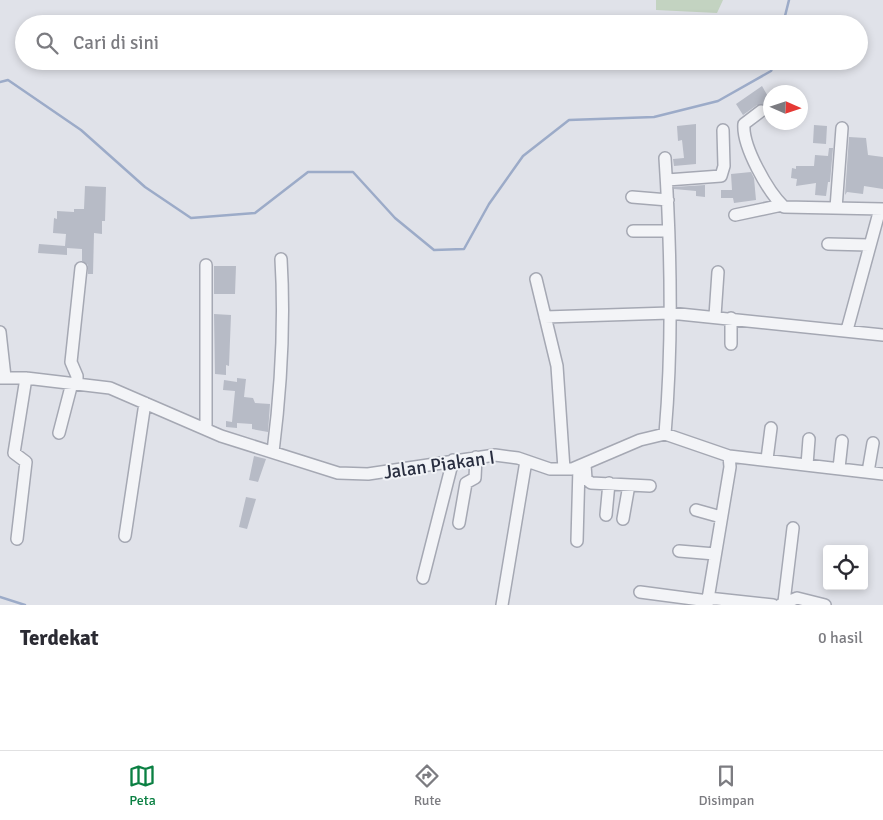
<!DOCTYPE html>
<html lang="id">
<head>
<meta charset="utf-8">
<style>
	body { margin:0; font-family:Signika,sans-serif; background:#f7f7f7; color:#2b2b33 }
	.controls { position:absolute; right:15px; bottom:15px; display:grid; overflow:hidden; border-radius:5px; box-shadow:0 2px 8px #0003 }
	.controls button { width:45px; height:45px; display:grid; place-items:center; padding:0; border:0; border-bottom:1px solid #e1e1e2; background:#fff; color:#2b2b33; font:25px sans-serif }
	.compass { position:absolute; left:763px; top:85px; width:45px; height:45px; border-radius:50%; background:#fff; box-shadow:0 2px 8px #0003; rotate:93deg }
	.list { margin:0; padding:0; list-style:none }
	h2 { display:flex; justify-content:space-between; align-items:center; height:65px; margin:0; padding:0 20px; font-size:21px }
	h2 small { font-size:16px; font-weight:400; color:#7c7c81 }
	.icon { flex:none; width:28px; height:28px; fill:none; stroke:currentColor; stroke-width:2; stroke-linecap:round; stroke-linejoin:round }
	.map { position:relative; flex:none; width:883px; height:605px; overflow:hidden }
	.search { position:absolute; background:#fff; box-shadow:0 2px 8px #0003; left:15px; right:15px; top:15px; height:55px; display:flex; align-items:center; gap:12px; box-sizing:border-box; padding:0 18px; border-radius:28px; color:#7c7c81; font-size:19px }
	.sheet { height:145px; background:#fff }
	nav { display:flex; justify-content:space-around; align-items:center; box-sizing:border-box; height:70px; border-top:1px solid #e1e1e2; background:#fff; font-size:14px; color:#7c7c81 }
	nav a { display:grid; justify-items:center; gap:2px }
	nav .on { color:#0b8043 }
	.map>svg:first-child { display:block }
	.green { fill:#c3d3c1 }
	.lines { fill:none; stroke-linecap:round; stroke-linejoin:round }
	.stream { stroke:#9cabc8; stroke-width:2.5 }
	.building { fill:#b7bbc6 }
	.minor-casing { stroke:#a5a8b3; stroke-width:14 }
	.minor { stroke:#f3f4f7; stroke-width:11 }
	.labels { text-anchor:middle; stroke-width:4; stroke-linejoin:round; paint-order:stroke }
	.street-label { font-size:19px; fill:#292e40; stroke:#f0f2f6 }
</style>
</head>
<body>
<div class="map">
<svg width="883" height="605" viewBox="0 0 883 605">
	<rect width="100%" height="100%" fill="#e0e2e9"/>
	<path class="green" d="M 656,0 L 723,0 L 717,13 L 656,10 Z"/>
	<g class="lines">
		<path class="stream" d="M 783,24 L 789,0
			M 0,82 L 8,80 L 81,130 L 145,187 L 191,218 L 255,213 L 308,172 L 353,172 L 395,218 L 434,250 L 464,249 L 489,204 L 523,156 L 569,120 L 654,117 L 718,101 L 771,71 L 775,61
			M 0,597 L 25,605"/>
	</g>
	<path class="building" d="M 762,86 L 770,100 L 765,105 L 757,105 L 743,115 L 736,104 Z
		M 696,124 L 696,164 L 674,166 L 673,159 L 684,158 L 682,140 L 678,141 L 677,126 Z
		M 814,125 L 827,126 L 826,144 L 813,143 Z
		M 849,137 L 866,138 L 868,155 L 883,157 L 883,189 L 864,186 L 863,194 L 847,192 L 845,195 Z
		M 829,148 L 833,148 L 830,182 L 828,182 L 826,196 L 815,195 L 816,183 L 796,186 L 797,179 L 791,178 L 792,168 L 796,169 L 796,166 L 814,166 L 815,155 L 828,156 Z
		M 751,172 L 754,178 L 756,200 L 734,203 L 733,198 L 721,198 L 721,190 L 732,190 L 731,174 Z
		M 705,185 L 705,197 L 696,196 L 696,191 L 674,189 L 674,187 Z
		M 85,186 L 106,187 L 105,221 L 102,221 L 102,234 L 94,233 L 93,274 L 88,274 L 88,265 L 82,261 L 82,249 L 67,248 L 67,255 L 38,253 L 39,244 L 65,246 L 66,234 L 53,233 L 54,218 L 57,219 L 57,211 L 74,212 L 74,209 L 84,209 Z
		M 214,266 L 236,266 L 235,294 L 214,294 Z
		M 214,314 L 231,315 L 229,366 L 226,365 L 226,375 L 215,374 Z
		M 237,378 L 246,379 L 244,397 L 253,398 L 255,403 L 270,404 L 268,432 L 252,429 L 252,424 L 237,423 L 237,428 L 226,427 L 226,421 L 232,422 L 235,391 L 223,390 L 224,380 L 237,382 Z
		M 254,456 L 266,459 L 258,482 L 249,480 Z
		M 246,497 L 256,499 L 247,529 L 239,527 Z"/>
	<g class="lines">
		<g class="minor-casing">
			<path id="minor" d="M 761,111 L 744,124 C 742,146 768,192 784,207 L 883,209
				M 667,180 L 721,176 L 724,166 L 723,130
				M 632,197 L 668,200
				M 836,208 L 842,128
				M 735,215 L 782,205
				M 633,231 L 667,231
				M 828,244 L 869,245
				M 536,279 L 557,366 L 564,469
				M 715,316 L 718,272
				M 545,317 L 670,313 L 883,335
				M 731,318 L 731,344
				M 847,330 L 880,209
				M 0,332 L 5,377
				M 0,378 L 26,378 L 110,388 L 221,436 L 338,473 L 368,474 L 495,455 L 518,458 L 550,469 L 572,469 L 640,440 L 665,434 L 729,456 L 883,474
				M 77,384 L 77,376 L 71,362 L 81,268
				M 206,429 L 206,265
				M 59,433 L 72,383
				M 665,434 C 673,342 671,249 665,158
				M 273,452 C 281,388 285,324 281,259
				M 767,459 L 771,428
				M 585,465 L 586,479 L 591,483 L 650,486
				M 807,465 L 809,439
				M 839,468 L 842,441
				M 868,472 L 873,443
				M 696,510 L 721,517
				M 606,515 L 609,483
				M 623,519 L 629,485
				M 459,523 L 466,483 L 475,478 L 476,457
				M 125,536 L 145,403
				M 17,539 L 26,462 L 14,453 L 26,378
				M 577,541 L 579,467
				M 679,551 L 715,554
				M 423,578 L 453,460
				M 640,592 L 708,601
				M 708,598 L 773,605
				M 784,602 L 793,528
				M 502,605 L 526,461
				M 707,605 L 730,467 L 729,456
				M 780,605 L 797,598 L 825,605"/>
		</g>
		<use href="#minor" class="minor"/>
	</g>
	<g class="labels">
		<g class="street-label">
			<text transform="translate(439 464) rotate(-8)" y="7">Jalan Piakan I</text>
		</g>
	</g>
</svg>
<div class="controls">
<button><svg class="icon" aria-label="locate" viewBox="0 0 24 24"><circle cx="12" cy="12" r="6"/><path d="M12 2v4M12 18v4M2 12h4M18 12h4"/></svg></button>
</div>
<svg class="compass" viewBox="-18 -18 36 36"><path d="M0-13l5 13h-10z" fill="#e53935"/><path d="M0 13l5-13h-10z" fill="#7c7c81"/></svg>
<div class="search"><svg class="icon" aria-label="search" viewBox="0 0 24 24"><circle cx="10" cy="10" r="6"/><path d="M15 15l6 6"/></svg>Cari di sini</div>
</div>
<section class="sheet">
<h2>Terdekat<small>0 hasil</small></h2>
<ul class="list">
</ul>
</section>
<nav>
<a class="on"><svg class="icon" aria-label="map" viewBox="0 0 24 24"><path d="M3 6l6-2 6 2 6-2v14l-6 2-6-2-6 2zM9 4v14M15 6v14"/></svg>Peta</a>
<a><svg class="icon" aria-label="directions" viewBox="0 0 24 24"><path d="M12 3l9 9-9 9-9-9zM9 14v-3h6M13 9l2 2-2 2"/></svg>Rute</a>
<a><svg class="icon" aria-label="saved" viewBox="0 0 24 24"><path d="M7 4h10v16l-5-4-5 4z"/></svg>Disimpan</a>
</nav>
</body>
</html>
